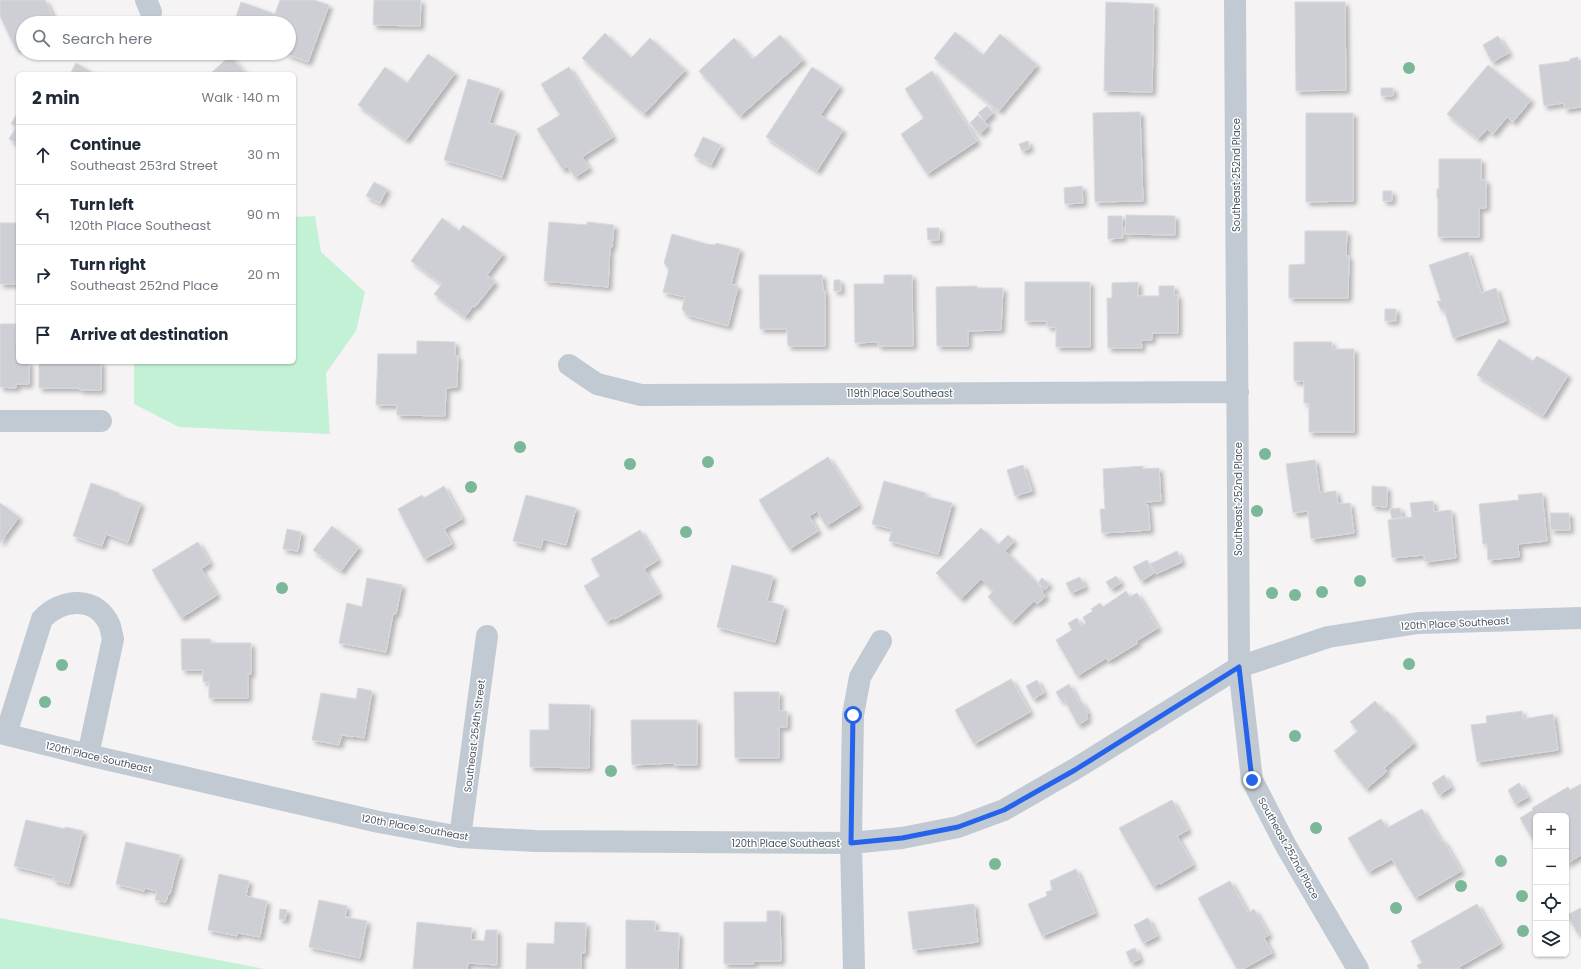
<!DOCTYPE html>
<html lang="en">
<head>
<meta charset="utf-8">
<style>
	body { margin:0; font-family:Poppins,sans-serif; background:#f2f2f3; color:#1f2937 }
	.controls { position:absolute; right:12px; bottom:12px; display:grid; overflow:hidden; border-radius:6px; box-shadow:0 1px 3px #0004 }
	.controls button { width:36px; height:36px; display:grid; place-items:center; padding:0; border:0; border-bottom:1px solid #e0e1e3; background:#fff; color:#1f2937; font:20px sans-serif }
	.stop { position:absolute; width:12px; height:12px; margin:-9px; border:3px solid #2563eb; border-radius:50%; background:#fff }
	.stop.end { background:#2563eb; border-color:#fff; box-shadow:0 1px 4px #0008 }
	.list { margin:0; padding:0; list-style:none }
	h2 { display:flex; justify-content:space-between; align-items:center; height:52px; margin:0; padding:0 16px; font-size:17px }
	h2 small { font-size:13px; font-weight:400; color:#747a83 }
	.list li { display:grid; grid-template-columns:26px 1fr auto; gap:12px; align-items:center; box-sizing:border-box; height:60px; padding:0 16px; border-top:1px solid #e0e1e3 }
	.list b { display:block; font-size:15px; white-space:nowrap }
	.list p { margin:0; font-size:13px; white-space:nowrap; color:#747a83 }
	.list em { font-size:13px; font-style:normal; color:#747a83 }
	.icon { flex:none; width:22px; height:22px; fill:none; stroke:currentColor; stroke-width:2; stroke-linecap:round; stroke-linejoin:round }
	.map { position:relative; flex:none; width:1581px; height:969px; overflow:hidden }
	.search { position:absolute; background:#fff; box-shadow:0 1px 3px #0004; left:16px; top:16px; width:280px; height:44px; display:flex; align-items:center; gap:10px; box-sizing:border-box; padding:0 14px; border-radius:22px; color:#747a83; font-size:15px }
	.panel { position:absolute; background:#fff; box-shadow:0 1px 3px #0004; left:16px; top:72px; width:280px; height:292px; border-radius:6px }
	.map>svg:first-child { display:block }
	.green { fill:#c3f1d5 }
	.building { fill:#cdcfd5; stroke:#d7d9de; filter:url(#shadow) }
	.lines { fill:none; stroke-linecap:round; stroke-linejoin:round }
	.minor { stroke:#c1cad2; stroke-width:22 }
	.tree { fill:#7bb799 }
	.route { stroke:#2563eb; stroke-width:5 }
	.labels { text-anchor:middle; stroke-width:3; stroke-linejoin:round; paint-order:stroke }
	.street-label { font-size:10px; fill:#4a5661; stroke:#fff }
</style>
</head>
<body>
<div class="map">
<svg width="1581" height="969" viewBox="0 0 1581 969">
	<defs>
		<filter id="shadow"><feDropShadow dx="3.5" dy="3.5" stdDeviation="2" flood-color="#0004"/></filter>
	</defs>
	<rect width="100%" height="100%" fill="#f5f3f3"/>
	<path class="green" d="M 315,216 L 321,252 L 365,292 L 356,331 L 326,373 L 330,434 L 179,427 L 134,404 L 134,362 L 294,362 L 294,217 Z
		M 0,918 L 265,969 L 0,969 Z"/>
	<path class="building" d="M 0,0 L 45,0 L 56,23 L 23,23 L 23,46 L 16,50 L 0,16 Z
		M 280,0 L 314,0 L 329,5 L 308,62 L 284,53 L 289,53 L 289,23 L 234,23 L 241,2 L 275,14 Z
		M 374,0 L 421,0 L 420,26 L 373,25 Z
		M 1106,2 L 1154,4 L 1152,92 L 1104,91 Z
		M 1295,2 L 1345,2 L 1346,90 L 1296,91 Z
		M 955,32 L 983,55 L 1000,34 L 1037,65 L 999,111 L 934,58 Z
		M 605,33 L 631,58 L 650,38 L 685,70 L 644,114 L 582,58 Z
		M 780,35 L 803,60 L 740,116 L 699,71 L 734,38 L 753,59 Z
		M 1498,36 L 1509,53 L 1492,62 L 1483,45 Z
		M 428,54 L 455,73 L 406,140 L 358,105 L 385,67 L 407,83 Z
		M 230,56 L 246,74 L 210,74 Z
		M 1578,57 L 1578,60 L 1581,60 L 1581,107 L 1565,109 L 1564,103 L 1544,106 L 1539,65 L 1570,61 L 1570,59 Z
		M 76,63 L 95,74 L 70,74 Z
		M 1488,65 L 1531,100 L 1513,122 L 1507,117 L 1493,134 L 1487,129 L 1478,139 L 1447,114 Z
		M 569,67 L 613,137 L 582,157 L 589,168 L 575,177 L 567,166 L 563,170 L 537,129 L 560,115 L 541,84 Z
		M 812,67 L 840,86 L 820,115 L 843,130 L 817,171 L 766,137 Z
		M 932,71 L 977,141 L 927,174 L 901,134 L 924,118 L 905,89 Z
		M 468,79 L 500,89 L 489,123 L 516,131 L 502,177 L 444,160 Z
		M 1381,88 L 1393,88 L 1393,96 L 1381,96 Z
		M 987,106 L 993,113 L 985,121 L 978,113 Z
		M 18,112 L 18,144 L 9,139 L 16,127 L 11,124 Z
		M 1140,112 L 1143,201 L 1095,202 L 1093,113 Z
		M 1306,113 L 1353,113 L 1353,201 L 1306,202 Z
		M 978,115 L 988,126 L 980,134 L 970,123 Z
		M 703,137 L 721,145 L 711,165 L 694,156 Z
		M 1028,141 L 1030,148 L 1022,151 L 1019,144 Z
		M 1439,159 L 1481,159 L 1481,180 L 1486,180 L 1486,208 L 1479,208 L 1479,237 L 1438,237 L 1438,198 L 1437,198 L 1437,189 L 1439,189 Z
		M 374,182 L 387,189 L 380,203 L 366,196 Z
		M 1082,186 L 1083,203 L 1065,204 L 1064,188 Z
		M 1383,191 L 1392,191 L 1392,201 L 1383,201 Z
		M 1126,215 L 1175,216 L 1175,235 L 1125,234 Z
		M 1108,216 L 1122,216 L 1123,238 L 1108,239 Z
		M 442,218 L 459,231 L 463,225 L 503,254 L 487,275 L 495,282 L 475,307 L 473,306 L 465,317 L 434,294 L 442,284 L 411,261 Z
		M 549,222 L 587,225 L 587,222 L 614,225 L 612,247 L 610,247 L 608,287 L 544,281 Z
		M 0,223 L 18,223 L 18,284 L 0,284 Z
		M 927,228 L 939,228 L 939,240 L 928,240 Z
		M 1305,231 L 1347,231 L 1346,256 L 1349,256 L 1348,298 L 1289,298 L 1289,265 L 1305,264 Z
		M 672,234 L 707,244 L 715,245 L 716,243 L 740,249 L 731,284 L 738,286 L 728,326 L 687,315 L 682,309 L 685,297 L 663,292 L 669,269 L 664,263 Z
		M 1468,252 L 1481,293 L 1496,288 L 1506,321 L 1453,338 L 1444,309 L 1441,310 L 1437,301 L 1441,301 L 1429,265 Z
		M 759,275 L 822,275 L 823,291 L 825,291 L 825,346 L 788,346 L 787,329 L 760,329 Z
		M 884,275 L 912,275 L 913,346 L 878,346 L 878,342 L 855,343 L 854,284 L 884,284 Z
		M 834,280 L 840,280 L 841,291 L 834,291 Z
		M 1025,282 L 1090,282 L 1090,347 L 1056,347 L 1056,327 L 1047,327 L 1047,321 L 1025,321 Z
		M 1138,282 L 1138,296 L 1159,296 L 1159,286 L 1174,286 L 1174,295 L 1178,295 L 1178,333 L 1152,333 L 1152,340 L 1141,340 L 1142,348 L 1108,348 L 1107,298 L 1112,298 L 1112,283 Z
		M 977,286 L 977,288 L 1003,288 L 1001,330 L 968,331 L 968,346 L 937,346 L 936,287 Z
		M 1385,309 L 1396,309 L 1396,321 L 1385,321 Z
		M 0,324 L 16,324 L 16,341 L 18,341 L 18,362 L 29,362 L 29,384 L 16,384 L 16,388 L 0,387 Z
		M 1499,339 L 1533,361 L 1537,356 L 1568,375 L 1543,416 L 1477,375 Z
		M 417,341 L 455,342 L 455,356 L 458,356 L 457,387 L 446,388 L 445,416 L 397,415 L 397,405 L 376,405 L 378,354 L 417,354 Z
		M 1294,342 L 1332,342 L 1332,349 L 1354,349 L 1354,432 L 1309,432 L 1309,403 L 1304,403 L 1304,381 L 1294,381 Z
		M 39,362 L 101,362 L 101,390 L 80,390 L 79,388 L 39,388 Z
		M 828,457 L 859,505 L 826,526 L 817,511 L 809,516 L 818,531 L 789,549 L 759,500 Z
		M 1315,460 L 1320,493 L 1336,491 L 1338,504 L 1350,503 L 1354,533 L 1311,539 L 1308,511 L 1293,513 L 1286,464 Z
		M 1023,465 L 1032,491 L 1015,496 L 1007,470 Z
		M 1143,466 L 1143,469 L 1159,468 L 1161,501 L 1145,502 L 1145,505 L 1148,505 L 1150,530 L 1102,533 L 1100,509 L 1105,509 L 1103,469 Z
		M 884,481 L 926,493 L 925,496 L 952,503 L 938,554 L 889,541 L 892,529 L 872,524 Z
		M 91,483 L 119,493 L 119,495 L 141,503 L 128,542 L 106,534 L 102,546 L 73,536 Z
		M 444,486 L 462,519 L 444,529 L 452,544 L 424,559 L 398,509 L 422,495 L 424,498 Z
		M 1372,486 L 1387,487 L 1387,507 L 1372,506 Z
		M 1542,493 L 1547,541 L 1518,544 L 1519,557 L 1488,560 L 1487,544 L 1483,544 L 1479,504 L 1519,500 L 1518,495 Z
		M 526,495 L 576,508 L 566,545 L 543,539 L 541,548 L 513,541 Z
		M 1433,501 L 1434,512 L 1451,510 L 1456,558 L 1425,562 L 1424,555 L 1392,558 L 1388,520 L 1412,517 L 1410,503 Z
		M 0,503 L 19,517 L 0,543 Z
		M 1400,508 L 1402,517 L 1392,519 L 1390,509 Z
		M 1550,513 L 1569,513 L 1570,530 L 1551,530 Z
		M 332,526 L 359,547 L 341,571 L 313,550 Z
		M 981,528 L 998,545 L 1008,535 L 1014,541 L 1005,551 L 1044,590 L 1042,592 L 1046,596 L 1037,604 L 1034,601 L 1012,622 L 988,597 L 993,591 L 981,579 L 961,599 L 936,573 Z
		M 287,529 L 301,532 L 298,551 L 283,549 Z
		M 640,530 L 658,560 L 644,569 L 659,594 L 615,619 L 613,618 L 606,622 L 584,586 L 600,576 L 591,559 Z
		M 198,542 L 210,563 L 201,569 L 217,595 L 181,618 L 152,570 Z
		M 1177,551 L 1182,562 L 1156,574 L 1150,564 Z
		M 1147,560 L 1154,573 L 1141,581 L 1133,567 Z
		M 732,565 L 773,576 L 767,601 L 784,606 L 775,642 L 717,627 Z
		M 1116,576 L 1121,583 L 1111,589 L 1106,582 Z
		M 1080,577 L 1085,587 L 1071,593 L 1066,583 Z
		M 367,578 L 402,585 L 396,614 L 393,614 L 386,652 L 339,643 L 347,603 L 362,607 Z
		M 1042,578 L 1049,584 L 1046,589 L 1038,583 Z
		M 1126,591 L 1130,597 L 1137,593 L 1158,628 L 1136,641 L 1138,643 L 1108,661 L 1106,658 L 1077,676 L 1056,640 L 1072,630 L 1068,623 L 1077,618 L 1081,626 L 1086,623 L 1083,617 L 1093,611 L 1091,609 L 1100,603 L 1103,607 Z
		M 181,639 L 210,639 L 211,643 L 251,643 L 251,674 L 248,674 L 248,698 L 209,698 L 209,682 L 203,682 L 203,670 L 182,670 Z
		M 1011,679 L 1030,712 L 974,744 L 955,710 Z
		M 1037,680 L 1044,693 L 1033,699 L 1026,686 Z
		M 1069,684 L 1079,702 L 1081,701 L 1088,713 L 1086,714 L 1088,719 L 1078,725 L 1064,699 L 1061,701 L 1056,692 Z
		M 358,688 L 372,691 L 364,738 L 354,736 L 353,737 L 342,735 L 342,734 L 339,745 L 312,740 L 321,693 L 356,699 Z
		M 734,692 L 779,692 L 779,711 L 787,711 L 787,727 L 779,727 L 779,758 L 735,758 Z
		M 1375,701 L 1385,713 L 1387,711 L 1414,743 L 1384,768 L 1387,771 L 1366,789 L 1334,751 L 1358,731 L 1350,722 Z
		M 549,704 L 590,705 L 589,768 L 530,767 L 530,730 L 549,730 Z
		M 1522,711 L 1523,719 L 1553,714 L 1558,750 L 1477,762 L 1471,725 L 1487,723 L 1486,716 Z
		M 631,720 L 697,720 L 697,765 L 674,765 L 674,763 L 632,765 Z
		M 1444,775 L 1451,787 L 1439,795 L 1432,783 Z
		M 1519,783 L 1528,797 L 1515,804 L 1508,790 Z
		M 1581,784 L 1581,855 L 1566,864 L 1566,816 L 1536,816 L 1535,844 L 1520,818 L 1533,810 L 1532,808 L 1568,787 L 1570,790 Z
		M 1172,800 L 1188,830 L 1177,836 L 1193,865 L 1160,884 L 1159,883 L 1153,887 L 1119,828 Z
		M 1422,809 L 1441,841 L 1443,840 L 1461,871 L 1415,898 L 1392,859 L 1368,872 L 1348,838 L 1381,819 L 1387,828 Z
		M 26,820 L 65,829 L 65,827 L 83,831 L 69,884 L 53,880 L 54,876 L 14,866 Z
		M 126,842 L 180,855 L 170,894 L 168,894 L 166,902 L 155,900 L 157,891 L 145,888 L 144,891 L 116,884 Z
		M 1076,869 L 1095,913 L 1042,936 L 1028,904 L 1047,896 L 1046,892 L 1052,890 L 1050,881 Z
		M 219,874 L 249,881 L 246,896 L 267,901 L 260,937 L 238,933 L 237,936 L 208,930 Z
		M 1230,881 L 1248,913 L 1254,909 L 1269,935 L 1264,938 L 1272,953 L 1243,969 L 1237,969 L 1198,898 Z
		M 319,900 L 347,906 L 345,917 L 367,921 L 360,958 L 309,947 Z
		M 974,904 L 978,942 L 913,950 L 908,912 Z
		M 1477,904 L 1500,944 L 1459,967 L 1460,969 L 1419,969 L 1417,965 L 1422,963 L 1411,941 Z
		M 1581,908 L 1581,932 L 1578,934 L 1567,915 Z
		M 280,909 L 287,910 L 285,920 L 279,919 Z
		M 767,911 L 780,911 L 781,961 L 753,961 L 754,964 L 724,964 L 724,922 L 767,922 Z
		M 1148,918 L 1157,936 L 1143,943 L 1134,925 Z
		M 626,920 L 655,921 L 655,931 L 679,933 L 678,969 L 626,969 Z
		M 417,922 L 472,928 L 471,940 L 484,941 L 486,930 L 497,930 L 497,965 L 468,963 L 467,969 L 413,969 Z
		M 555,922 L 586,923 L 585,953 L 581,953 L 581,969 L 526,969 L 527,943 L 554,944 Z
		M 1135,948 L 1140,959 L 1131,963 L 1126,952 Z"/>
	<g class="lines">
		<path class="minor" d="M 146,0 L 151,12
			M 1235,0 L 1239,667 L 1252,780 L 1286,846 L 1358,969
			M 569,365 L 597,384 L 641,395 L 1238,392
			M 0,421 L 101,421
			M 0,733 L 88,755 L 379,822 L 460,837 L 535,841 L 851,843 L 902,838 L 958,827 L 1004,810 L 1075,769 L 1239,667 L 1328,637 L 1418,623 L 1581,618
			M 6,734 L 42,619 C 62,598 97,595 110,626 C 111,630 112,635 113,639 L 88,755
			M 460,837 L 487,636
			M 854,969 L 851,843 L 853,715 L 860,677 L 881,641"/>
	</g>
	<g class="tree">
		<circle cx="1409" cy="68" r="6"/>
		<circle cx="520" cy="447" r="6"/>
		<circle cx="1265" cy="454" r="6"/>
		<circle cx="708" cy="462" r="6"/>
		<circle cx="630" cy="464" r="6"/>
		<circle cx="471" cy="487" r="6"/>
		<circle cx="1257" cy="511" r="6"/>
		<circle cx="686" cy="532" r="6"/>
		<circle cx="1360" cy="581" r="6"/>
		<circle cx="282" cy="588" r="6"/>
		<circle cx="1322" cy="592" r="6"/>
		<circle cx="1272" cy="593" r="6"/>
		<circle cx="1295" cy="595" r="6"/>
		<circle cx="1409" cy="664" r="6"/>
		<circle cx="62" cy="665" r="6"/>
		<circle cx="45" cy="702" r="6"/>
		<circle cx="1295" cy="736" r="6"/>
		<circle cx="611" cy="771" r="6"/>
		<circle cx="1316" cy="828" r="6"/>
		<circle cx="1501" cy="861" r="6"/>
		<circle cx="995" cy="864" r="6"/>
		<circle cx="1461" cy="886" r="6"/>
		<circle cx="1522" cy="896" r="6"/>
		<circle cx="1396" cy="908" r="6"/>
		<circle cx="1523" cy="931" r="6"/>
	</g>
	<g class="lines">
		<path class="route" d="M 853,715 L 851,843 L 902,838 L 958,827 L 1004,810 L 1075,770 L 1239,667 L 1252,780"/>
	</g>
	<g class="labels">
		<g class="street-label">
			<text transform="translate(1236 175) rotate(-90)" y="4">Southeast 252nd Place</text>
			<text x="900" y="397">119th Place Southeast</text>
			<text transform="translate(1238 499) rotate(-90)" y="4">Southeast 252nd Place</text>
			<text transform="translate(1455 623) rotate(-3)" y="4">120th Place Southeast</text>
			<text transform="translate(474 736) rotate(-83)" y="4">Southeast 254th Street</text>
			<text transform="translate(99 757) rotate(13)" y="4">120th Place Southeast</text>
			<text transform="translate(415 827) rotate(10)" y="4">120th Place Southeast</text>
			<text x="786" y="847">120th Place Southeast</text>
			<text transform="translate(1289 848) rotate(61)" y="4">Southeast 252nd Place</text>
		</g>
	</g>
</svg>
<div class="controls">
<button>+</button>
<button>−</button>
<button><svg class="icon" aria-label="locate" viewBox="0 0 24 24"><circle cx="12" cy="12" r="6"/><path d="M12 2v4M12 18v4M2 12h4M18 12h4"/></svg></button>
<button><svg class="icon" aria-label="layers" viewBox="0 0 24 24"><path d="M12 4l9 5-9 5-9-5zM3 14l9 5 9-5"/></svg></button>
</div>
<div class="stop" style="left:853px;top:715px"></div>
<div class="stop end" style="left:1252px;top:780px"></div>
<div class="search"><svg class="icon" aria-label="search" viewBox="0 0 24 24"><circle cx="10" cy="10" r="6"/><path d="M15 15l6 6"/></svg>Search here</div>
<section class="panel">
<h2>2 min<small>Walk · 140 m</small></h2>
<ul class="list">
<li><svg class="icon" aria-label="ahead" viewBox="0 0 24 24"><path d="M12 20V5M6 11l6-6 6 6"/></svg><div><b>Continue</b><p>Southeast 253rd Street</p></div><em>30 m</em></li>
<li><svg class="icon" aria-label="left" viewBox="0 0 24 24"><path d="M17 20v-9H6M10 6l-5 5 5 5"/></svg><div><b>Turn left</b><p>120th Place Southeast</p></div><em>90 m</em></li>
<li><svg class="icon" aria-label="right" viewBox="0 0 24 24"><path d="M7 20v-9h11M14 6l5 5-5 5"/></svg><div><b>Turn right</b><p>Southeast 252nd Place</p></div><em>20 m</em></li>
<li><svg class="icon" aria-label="arrive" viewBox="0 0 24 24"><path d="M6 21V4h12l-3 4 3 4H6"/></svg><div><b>Arrive at destination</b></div></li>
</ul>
</section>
</div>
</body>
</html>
